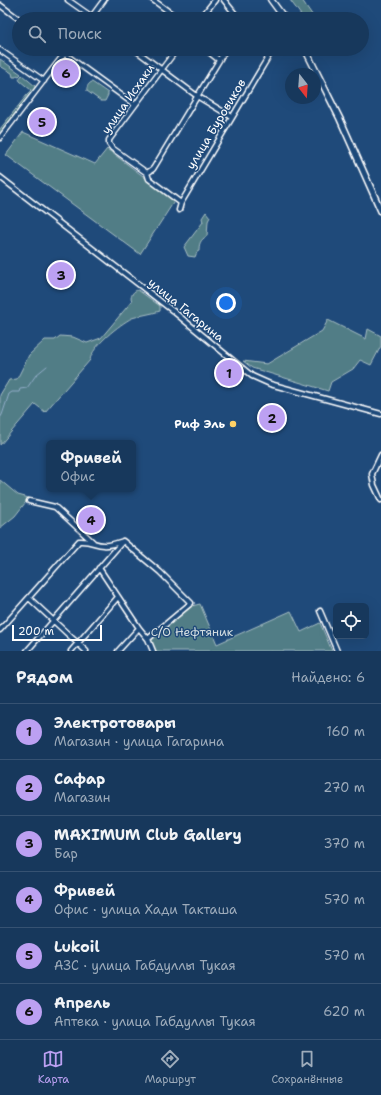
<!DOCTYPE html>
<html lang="ru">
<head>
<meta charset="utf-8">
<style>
	body { margin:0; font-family:"Shantell Sans",sans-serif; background:#244365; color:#f1f3f6 }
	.controls { position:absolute; right:12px; bottom:12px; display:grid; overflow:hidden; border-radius:6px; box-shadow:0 4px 16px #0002 }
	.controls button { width:36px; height:36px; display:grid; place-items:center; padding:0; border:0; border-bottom:1px solid #365272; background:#17385c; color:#f1f3f6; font:20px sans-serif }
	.compass { position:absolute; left:285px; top:68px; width:36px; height:36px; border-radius:50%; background:#17385c; box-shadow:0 4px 16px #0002; rotate:163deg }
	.scale { position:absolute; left:12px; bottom:10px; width:90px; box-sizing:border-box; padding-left:4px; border:2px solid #fff; border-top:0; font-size:11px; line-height:14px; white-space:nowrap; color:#fff; -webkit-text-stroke:3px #1f4a7a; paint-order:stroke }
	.you { position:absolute; left:226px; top:303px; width:14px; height:14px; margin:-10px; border:3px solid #fff; border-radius:50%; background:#1a73e8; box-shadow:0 0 0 6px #1a73e833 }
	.badge { display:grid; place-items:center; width:26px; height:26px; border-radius:50%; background:#bca0f2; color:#111; font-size:13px; font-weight:700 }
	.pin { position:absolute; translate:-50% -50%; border:2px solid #fff; box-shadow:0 1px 4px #0006 }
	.popup { position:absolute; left:46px; top:440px; width:90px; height:52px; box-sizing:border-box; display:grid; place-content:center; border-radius:6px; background:#17385c; filter:drop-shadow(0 1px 3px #0005); font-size:13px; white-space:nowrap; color:#9eacbb }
	.popup b { font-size:15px; color:#f1f3f6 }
	.popup::after { content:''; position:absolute; left:50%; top:100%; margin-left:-8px; border:8px solid transparent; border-top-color:#17385c }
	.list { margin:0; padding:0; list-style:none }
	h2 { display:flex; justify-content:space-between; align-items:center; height:52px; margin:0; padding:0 16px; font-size:17px }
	h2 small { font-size:13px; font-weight:400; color:#9eacbb }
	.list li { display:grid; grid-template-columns:26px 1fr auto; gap:12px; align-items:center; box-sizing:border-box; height:56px; padding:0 16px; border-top:1px solid #365272 }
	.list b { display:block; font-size:15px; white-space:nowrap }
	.list p { margin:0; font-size:13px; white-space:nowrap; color:#9eacbb }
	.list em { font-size:13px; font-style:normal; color:#9eacbb }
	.icon { flex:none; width:22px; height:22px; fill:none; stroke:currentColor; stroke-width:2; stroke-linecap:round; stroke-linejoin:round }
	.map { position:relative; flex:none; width:381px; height:651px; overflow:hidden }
	.search { position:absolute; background:#17385c; box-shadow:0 4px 16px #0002; left:12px; right:12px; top:12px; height:44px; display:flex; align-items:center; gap:10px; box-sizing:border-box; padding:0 14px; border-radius:22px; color:#9eacbb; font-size:15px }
	.sheet { height:388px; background:#17385c }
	nav { display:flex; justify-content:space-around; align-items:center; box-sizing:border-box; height:56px; border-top:1px solid #365272; background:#17385c; font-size:11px; color:#9eacbb }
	nav a { display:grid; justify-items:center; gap:2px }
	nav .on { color:#bca0f2 }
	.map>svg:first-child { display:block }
	.green { fill:#517d86; stroke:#a8bec2 }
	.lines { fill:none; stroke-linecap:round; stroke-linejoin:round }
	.stream { stroke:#92adc9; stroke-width:1 }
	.minor-casing { stroke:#fff; stroke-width:7 }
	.major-casing { stroke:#fff; stroke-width:8 }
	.minor { stroke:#1f4a7a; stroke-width:4 }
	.major { stroke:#1f4a7a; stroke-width:5 }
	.poi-dot { fill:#ffd166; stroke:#1f4a7a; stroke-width:1.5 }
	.labels { text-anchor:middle; stroke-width:3; stroke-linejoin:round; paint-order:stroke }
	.street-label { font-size:12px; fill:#fff; stroke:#1f4a7a }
	.poi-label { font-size:12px; font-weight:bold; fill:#fff; stroke:#1f4a7a; text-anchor:end }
	.park-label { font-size:12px; fill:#d4dee1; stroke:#1f4a7a }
</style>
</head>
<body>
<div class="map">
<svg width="381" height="651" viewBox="0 0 381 651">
	<rect width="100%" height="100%" fill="#1f4a7a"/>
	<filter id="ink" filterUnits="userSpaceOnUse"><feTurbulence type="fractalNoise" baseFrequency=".025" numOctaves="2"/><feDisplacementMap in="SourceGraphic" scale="8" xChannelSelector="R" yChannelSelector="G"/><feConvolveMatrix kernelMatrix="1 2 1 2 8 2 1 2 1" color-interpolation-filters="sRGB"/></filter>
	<g filter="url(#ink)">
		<path class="green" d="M 290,0 L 302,0 L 315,19 L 304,19 Z
			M 0,59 L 21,74 L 19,76 L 17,75 L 16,77 L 13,77 L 12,73 L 0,66 Z
			M 22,75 L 35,86 L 35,89 L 0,137 L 0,129 L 31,90 L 20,81 L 19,79 Z
			M 92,82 L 108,93 L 108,95 L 105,101 L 101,101 L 87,91 C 86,87 89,83 92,82 Z
			M 23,132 L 95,164 L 107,149 L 175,200 L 140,254 L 6,155 Z
			M 206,212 L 210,217 L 208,221 L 207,236 C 200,240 199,244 199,251 L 197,252 L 195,257 L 188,256 L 184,247 L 203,222 L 202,218 Z
			M 138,290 L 160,306 L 160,311 C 151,314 141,315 132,318 C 120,324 92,346 90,360 L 45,412 L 35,404 L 0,445 L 0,395 L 9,380 L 17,379 L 29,355 L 45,340 L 55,340 L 60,336 L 73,337 L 87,343 L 101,338 L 132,301 L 131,298 C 132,294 133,291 138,290 Z
			M 328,320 L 366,339 L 368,329 L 381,336 L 381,346 L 371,365 L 360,360 L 353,369 L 331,382 L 328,391 L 252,368 L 243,361 L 267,364 L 322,331 Z
			M 0,480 L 18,495 L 29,498 L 15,516 L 0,528 Z
			M 200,604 L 217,644 L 291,611 L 301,632 L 320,623 L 332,651 L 156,651 L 150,640 L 192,606 Z"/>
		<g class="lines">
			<path class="stream" d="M 0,418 L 2,415 L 9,394 L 12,392 L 19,392 L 20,389 L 27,388 L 36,375 L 47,366"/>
			<g class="minor-casing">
				<path id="minor" d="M 68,0 L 95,19
					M 153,0 L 179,19
					M 224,0 L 239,19
					M 0,5 L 19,19
					M 90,19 L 104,0
					M 200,19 L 215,0
					M 58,49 L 135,105
					M 134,49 L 197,96 L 232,117
					M 177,49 L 109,140 L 109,144 L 112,148 L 147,173 L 149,179 L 181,203
					M 205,49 L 219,60
					M 0,50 L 44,81
					M 0,138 L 68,49
					M 147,173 L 153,169 L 226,49
					M 0,177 L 173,311 L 252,376 L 270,384 L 381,414
					M 179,210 L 181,203 L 273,49
					M 381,455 L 372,474 L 374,485 L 381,500
					M 29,501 L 55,507 L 93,542
					M 99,568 L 139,628 L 148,639 L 153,651
					M 29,598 L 86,651
					M 320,611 L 337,651
					M 0,630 L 79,541 C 91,540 95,545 104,545 C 110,546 117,543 123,541 L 160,572 L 191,603 L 148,639
					M 27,651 L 123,541
					M 71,651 L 118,597
					M 118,651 L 139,628"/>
			</g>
			<g class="major-casing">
				<path id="major" d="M 271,0 L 285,19
					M 305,49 L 340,119 L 381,211"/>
			</g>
			<use href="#minor" class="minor"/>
			<use href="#major" class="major"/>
		</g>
	</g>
	<circle class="poi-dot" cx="233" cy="424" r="4"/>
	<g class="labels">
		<g class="street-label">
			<text transform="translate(128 99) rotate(-55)" y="4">улица Исхаки</text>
			<text transform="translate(216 124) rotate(-59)" y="4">улица Буровиков</text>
			<text transform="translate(186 310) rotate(39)" y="4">улица Гагарина</text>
		</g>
		<g class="poi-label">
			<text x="225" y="428">Риф Эль</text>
		</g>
		<g class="park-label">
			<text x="192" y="636">С/О Нефтяник</text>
		</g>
	</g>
</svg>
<div class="controls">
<button><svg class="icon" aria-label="locate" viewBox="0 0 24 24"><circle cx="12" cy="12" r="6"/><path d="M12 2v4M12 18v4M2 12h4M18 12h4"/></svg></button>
</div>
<svg class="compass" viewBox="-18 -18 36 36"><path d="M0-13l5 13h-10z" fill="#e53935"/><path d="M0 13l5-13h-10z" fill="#9eacbb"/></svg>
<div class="scale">200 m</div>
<div class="you"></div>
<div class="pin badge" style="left:229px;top:373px">1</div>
<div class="pin badge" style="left:272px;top:418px">2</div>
<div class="pin badge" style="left:61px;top:275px">3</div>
<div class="pin badge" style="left:91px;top:520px">4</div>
<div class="popup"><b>Фривей</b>Офис</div>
<div class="pin badge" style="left:42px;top:122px">5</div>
<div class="pin badge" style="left:66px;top:73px">6</div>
<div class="search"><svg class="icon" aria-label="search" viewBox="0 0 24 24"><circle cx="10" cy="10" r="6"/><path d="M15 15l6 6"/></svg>Поиск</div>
</div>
<section class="sheet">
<h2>Рядом<small>Найдено: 6</small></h2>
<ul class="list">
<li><span class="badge">1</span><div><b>Электротовары</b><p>Магазин · улица Гагарина</p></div><em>160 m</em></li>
<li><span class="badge">2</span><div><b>Сафар</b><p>Магазин</p></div><em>270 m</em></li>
<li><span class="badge">3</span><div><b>MAXIMUM Club Gallery</b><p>Бар</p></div><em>370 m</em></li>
<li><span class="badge">4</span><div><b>Фривей</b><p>Офис · улица Хади Такташа</p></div><em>570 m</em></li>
<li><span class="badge">5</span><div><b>Lukoil</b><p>АЗС · улица Габдуллы Тукая</p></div><em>570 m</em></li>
<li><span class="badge">6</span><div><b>Апрель</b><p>Аптека · улица Габдуллы Тукая</p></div><em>620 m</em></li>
</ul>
</section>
<nav>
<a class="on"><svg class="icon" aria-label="map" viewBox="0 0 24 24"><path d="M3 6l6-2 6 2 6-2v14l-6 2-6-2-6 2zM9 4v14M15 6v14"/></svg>Карта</a>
<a><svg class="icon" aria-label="directions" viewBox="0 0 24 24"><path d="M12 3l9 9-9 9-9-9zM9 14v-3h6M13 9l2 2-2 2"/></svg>Маршрут</a>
<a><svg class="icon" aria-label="saved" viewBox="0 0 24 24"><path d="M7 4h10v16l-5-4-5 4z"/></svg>Сохранённые</a>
</nav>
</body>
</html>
